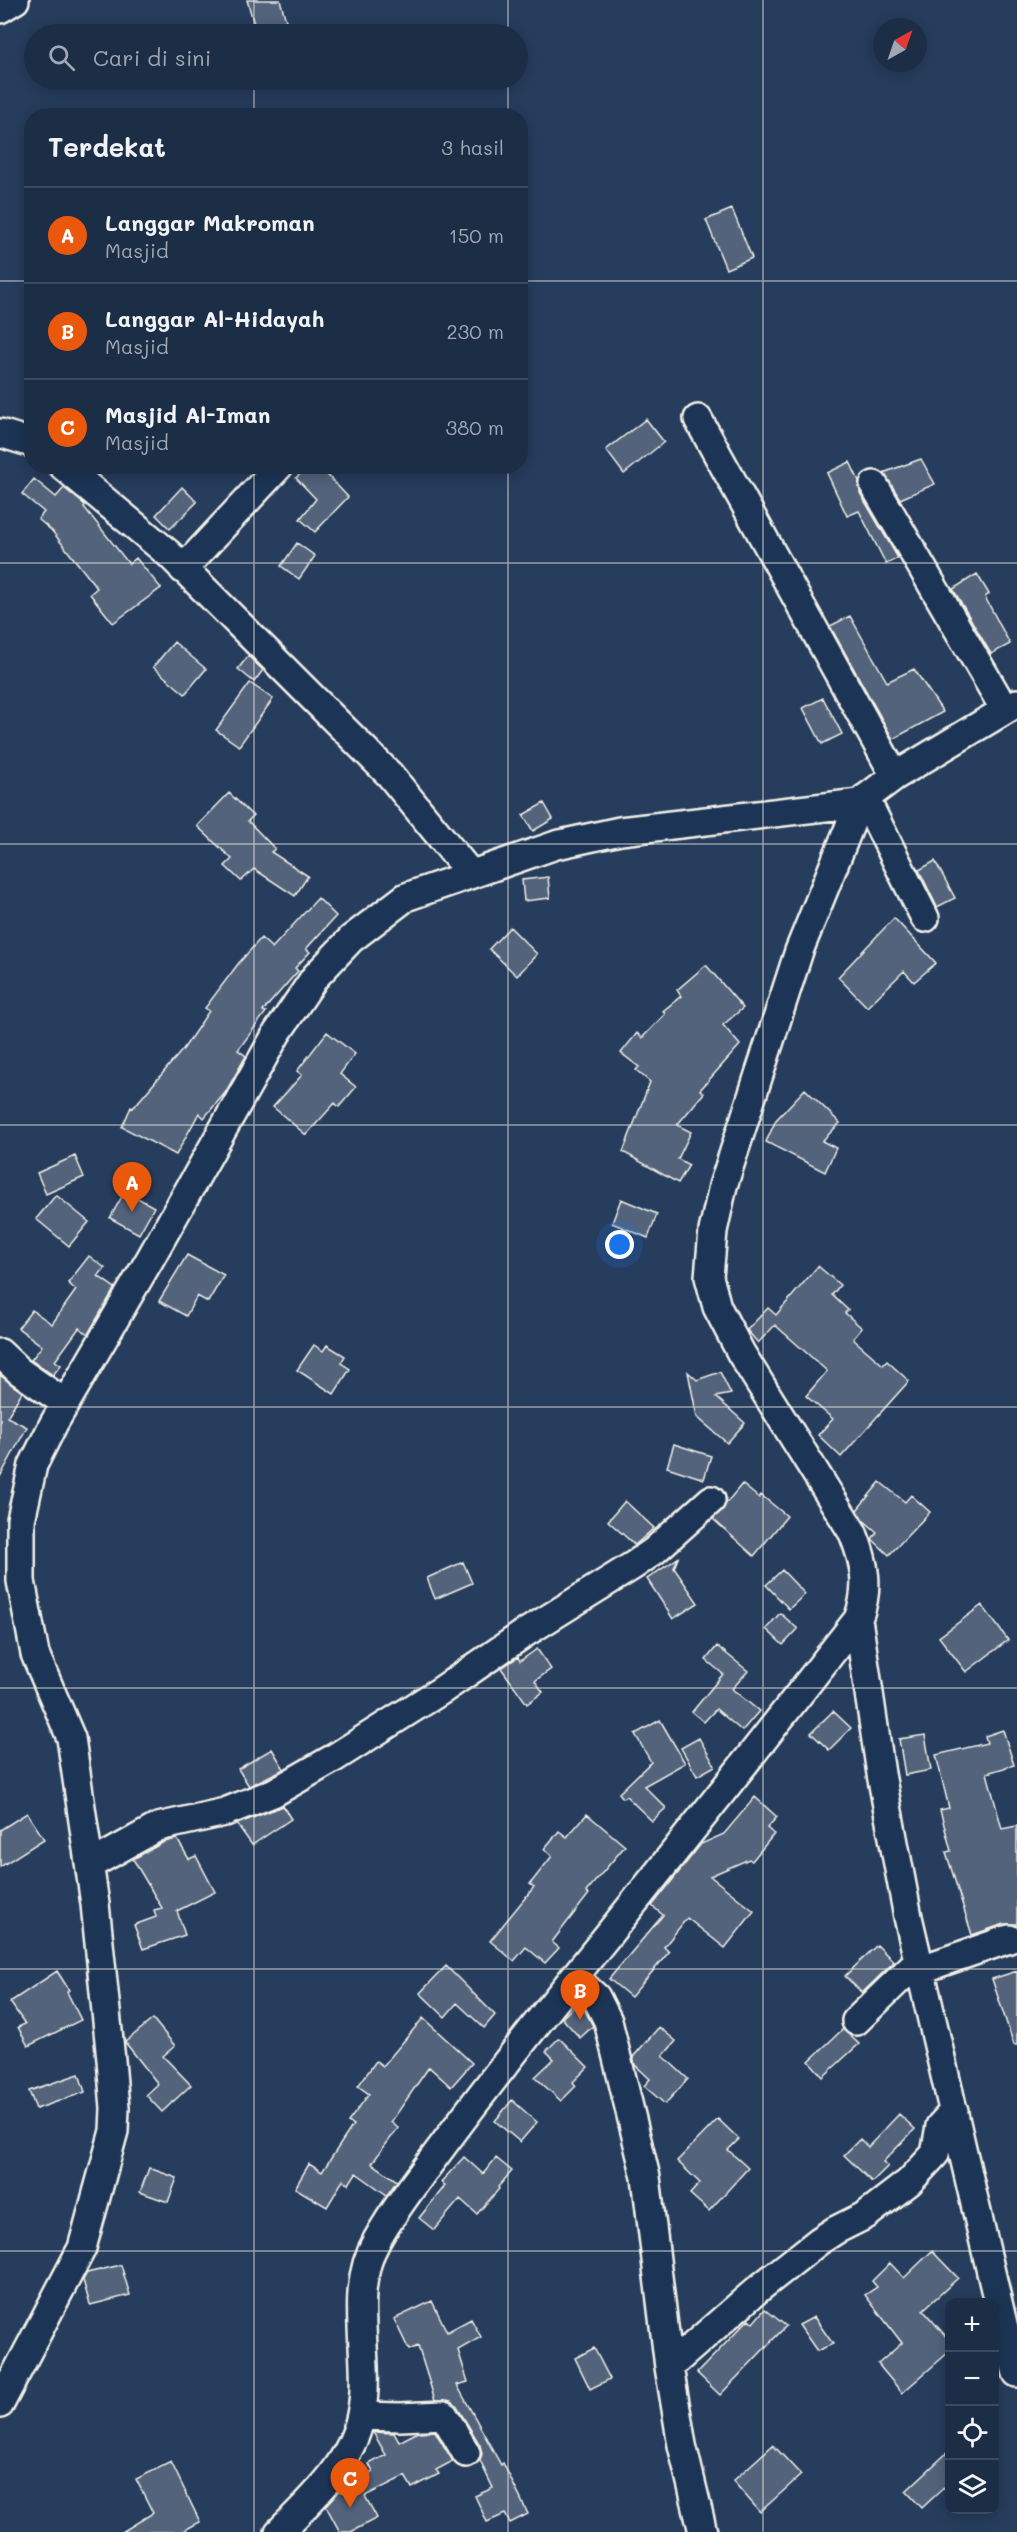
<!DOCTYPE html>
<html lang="id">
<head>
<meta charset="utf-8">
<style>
	body { margin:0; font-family:Mali,sans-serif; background:#293a51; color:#f1f3f6 }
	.controls { position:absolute; right:18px; bottom:18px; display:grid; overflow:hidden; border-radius:12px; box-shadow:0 3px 15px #0003 }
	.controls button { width:54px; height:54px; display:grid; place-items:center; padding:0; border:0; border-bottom:2px solid #3a4a5f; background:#1c2e46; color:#f1f3f6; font:30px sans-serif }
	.compass { position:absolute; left:873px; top:18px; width:54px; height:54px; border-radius:50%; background:#1c2e46; box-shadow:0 3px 15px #0003; rotate:40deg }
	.you { position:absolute; left:620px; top:1245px; width:21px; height:21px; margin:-15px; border:4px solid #fff; border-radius:50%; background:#1a73e8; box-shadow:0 0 0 9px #1a73e833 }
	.badge { display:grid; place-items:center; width:39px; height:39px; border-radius:50%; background:#ea580c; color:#fff; font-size:20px; font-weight:700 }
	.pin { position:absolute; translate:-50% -50px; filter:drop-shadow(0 2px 3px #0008) }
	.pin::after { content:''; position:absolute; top:32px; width:21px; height:18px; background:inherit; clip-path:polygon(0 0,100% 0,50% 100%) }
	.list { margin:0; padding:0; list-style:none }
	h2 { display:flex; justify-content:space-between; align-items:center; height:78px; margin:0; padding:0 24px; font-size:26px }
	h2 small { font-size:20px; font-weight:400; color:#a0a8b3 }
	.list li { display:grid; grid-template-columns:39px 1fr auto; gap:18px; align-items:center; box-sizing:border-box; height:96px; padding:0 24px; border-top:2px solid #3a4a5f }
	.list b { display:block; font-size:22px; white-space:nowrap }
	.list p { margin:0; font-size:20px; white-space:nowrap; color:#a0a8b3 }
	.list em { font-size:20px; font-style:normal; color:#a0a8b3 }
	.icon { flex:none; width:33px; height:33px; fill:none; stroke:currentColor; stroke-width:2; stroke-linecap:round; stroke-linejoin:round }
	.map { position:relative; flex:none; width:1017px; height:2532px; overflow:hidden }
	.search { position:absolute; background:#1c2e46; box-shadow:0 3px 15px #0003; left:24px; top:24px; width:504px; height:66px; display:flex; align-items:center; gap:15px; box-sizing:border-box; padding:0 21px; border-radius:33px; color:#a0a8b3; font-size:22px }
	.panel { position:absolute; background:#1c2e46; box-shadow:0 3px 15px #0003; left:24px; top:108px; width:504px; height:366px; border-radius:24px }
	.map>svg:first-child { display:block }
	.building { fill:#52647b; stroke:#f4f1e8; stroke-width:1.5 }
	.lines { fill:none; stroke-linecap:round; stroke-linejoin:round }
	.minor-casing { stroke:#f4f1e8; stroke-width:32 }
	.minor { stroke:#1d3557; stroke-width:27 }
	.grid { fill:none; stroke:#f4f1e8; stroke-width:1.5; stroke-opacity:0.55 }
</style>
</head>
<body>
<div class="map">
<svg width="1017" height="2532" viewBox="0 0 1017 2532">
	<rect width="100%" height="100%" fill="#263d5d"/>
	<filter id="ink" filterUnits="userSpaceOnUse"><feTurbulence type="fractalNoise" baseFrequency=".0167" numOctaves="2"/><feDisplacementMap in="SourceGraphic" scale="12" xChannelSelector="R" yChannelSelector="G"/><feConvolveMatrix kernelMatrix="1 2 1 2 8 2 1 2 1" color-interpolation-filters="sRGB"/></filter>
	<g filter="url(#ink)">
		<path class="building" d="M 247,0 L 280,0 L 290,34 L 257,34 Z
			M 732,209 L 752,258 L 726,269 L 706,220 Z
			M 646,419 L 664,442 L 624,474 L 606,450 Z
			M 921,459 L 935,484 L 900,499 L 883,473 Z
			M 850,462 L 859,481 L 860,493 L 898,558 L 886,564 L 859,511 L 847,516 L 827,473 Z
			M 308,466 L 319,466 L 348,497 L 315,532 L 300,519 L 316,499 L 296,478 Z
			M 34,479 L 56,497 L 64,488 L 85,505 L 84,507 L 129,564 L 136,558 L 161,588 L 113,623 L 90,594 L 97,588 L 52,531 L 38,519 L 44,512 L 22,494 Z
			M 182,487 L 197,502 L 170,529 L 156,515 Z
			M 297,543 L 315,556 L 299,579 L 281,566 Z
			M 977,574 L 989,594 L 985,597 L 1010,644 L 991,654 L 953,589 Z
			M 850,616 L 887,682 L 914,669 L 943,712 L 893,739 L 830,626 Z
			M 174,642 L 206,669 L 185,694 L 153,667 Z
			M 248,656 L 263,670 L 254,682 L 238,669 Z
			M 250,683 L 273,699 L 239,746 L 216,730 Z
			M 823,698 L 842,734 L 822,744 L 803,708 Z
			M 229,793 L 253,816 L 248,821 L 275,849 L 271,852 L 308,876 L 295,896 L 254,869 L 241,881 L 225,866 L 232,859 L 197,826 Z
			M 544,803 L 553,819 L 533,831 L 523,815 Z
			M 935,861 L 955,898 L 937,907 L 919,870 Z
			M 548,877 L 550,898 L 524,901 L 522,880 Z
			M 318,898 L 336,916 L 306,949 L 310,952 L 295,968 L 298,971 L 263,1011 L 266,1012 L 238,1050 L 246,1056 L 225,1093 L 204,1118 L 199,1113 L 176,1155 L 122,1127 L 131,1107 L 133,1108 L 184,1048 L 209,1011 L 205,1008 L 238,964 L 261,938 L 272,948 Z
			M 894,918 L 936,963 L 914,982 L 904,971 L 867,1007 L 838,977 Z
			M 510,927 L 537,954 L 517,976 L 489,949 Z
			M 706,965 L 743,1008 L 723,1025 L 740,1045 L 700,1090 L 704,1093 L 677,1125 L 691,1132 L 678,1159 L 689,1165 L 678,1183 L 623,1152 L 650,1082 L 636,1070 L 639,1067 L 621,1053 L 637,1033 L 642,1038 L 665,1014 L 663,1011 L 681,996 L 677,990 Z
			M 327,1032 L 355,1054 L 340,1074 L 356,1087 L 339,1107 L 335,1103 L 306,1135 L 273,1107 L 302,1075 L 297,1071 Z
			M 805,1089 L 840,1123 L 822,1141 L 836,1148 L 825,1172 L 766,1142 L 776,1120 Z
			M 75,1156 L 84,1177 L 46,1194 L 37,1173 Z
			M 125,1191 L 154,1207 L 139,1234 L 110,1218 Z
			M 56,1195 L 89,1222 L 69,1246 L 36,1219 Z
			M 621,1199 L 657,1214 L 648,1238 L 612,1223 Z
			M 187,1255 L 224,1275 L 208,1302 L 197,1296 L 186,1316 L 159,1301 Z
			M 89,1256 L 105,1268 L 98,1276 L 115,1288 L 88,1334 L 79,1328 L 55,1361 L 61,1365 L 53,1375 L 31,1360 L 42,1346 L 18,1328 L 32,1310 L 52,1324 L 76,1290 L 68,1283 Z
			M 818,1266 L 840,1285 L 832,1295 L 848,1310 L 845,1313 L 862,1328 L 853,1339 L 883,1365 L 887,1361 L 909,1381 L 841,1457 L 818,1435 L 833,1419 L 806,1396 L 827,1371 L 775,1325 L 758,1343 L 747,1330 L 768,1308 L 776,1315 Z
			M 314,1345 L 323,1351 L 327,1345 L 345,1356 L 341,1363 L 350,1369 L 334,1394 L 297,1370 Z
			M 688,1372 L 697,1380 L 720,1372 L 731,1394 L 716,1397 L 745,1423 L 727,1443 L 697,1417 Z
			M 0,1375 L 22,1392 L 7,1417 L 27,1427 L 0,1477 Z
			M 674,1444 L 711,1456 L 704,1479 L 667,1467 Z
			M 880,1482 L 905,1502 L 911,1495 L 930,1512 L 889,1555 L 872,1539 L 877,1532 L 863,1520 L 857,1510 Z
			M 742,1484 L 759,1498 L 761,1495 L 787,1516 L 754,1556 L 713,1519 Z
			M 625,1501 L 654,1528 L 635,1545 L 608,1521 Z
			M 678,1558 L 674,1568 L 698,1603 L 673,1619 L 647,1579 Z
			M 463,1562 L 472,1583 L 435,1599 L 427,1578 Z
			M 782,1570 L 805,1594 L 789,1609 L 766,1585 Z
			M 982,1605 L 1008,1640 L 966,1672 L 939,1637 Z
			M 780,1613 L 798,1629 L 783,1645 L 766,1629 Z
			M 717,1646 L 748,1671 L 732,1689 L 759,1711 L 742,1731 L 716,1709 L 704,1722 L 692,1712 L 723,1674 L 706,1660 Z
			M 537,1649 L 551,1669 L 535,1681 L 543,1692 L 527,1704 L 501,1668 L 518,1657 L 520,1661 Z
			M 833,1711 L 851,1728 L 829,1750 L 811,1733 Z
			M 660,1720 L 685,1763 L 644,1786 L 666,1808 L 652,1821 L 626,1796 L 623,1798 L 619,1793 L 651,1762 L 635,1734 Z
			M 1003,1730 L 1014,1765 L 987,1773 L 1002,1829 L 1017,1826 L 1017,1924 L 1004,1924 L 972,1935 L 946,1852 L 951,1851 L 940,1810 L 949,1808 L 936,1755 L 987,1743 L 985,1736 Z
			M 925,1735 L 931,1770 L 905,1775 L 899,1739 Z
			M 699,1738 L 715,1766 L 697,1776 L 681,1748 Z
			M 272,1749 L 284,1769 L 249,1786 L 238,1769 Z
			M 755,1797 L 777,1817 L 767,1828 L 774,1834 L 752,1861 L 749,1859 L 710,1876 L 754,1911 L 725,1948 L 687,1918 L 664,1947 L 669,1952 L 631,1997 L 609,1979 L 663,1915 L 652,1906 L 701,1844 L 724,1834 Z
			M 283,1806 L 291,1819 L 252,1845 L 237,1824 Z
			M 27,1813 L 44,1839 L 0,1867 L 0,1830 Z
			M 587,1814 L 625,1846 L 586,1892 L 589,1894 L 552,1942 L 559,1948 L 545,1963 L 526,1947 L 514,1961 L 490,1941 L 534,1887 L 530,1884 L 552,1856 L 544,1849 L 559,1831 L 567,1837 Z
			M 177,1839 L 189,1859 L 196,1856 L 215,1892 L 177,1911 L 185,1935 L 143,1949 L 134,1925 L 156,1917 L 154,1910 L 162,1908 L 133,1859 L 164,1842 Z
			M 877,1945 L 894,1962 L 862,1993 L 845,1976 Z
			M 446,1966 L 495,2015 L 484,2028 L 457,2003 L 445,2017 L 420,1993 Z
			M 57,1971 L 69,1990 L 67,1992 L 81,2020 L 28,2046 L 18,2027 L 25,2024 L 10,2002 Z
			M 1017,1971 L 1017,2045 L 1014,2045 L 992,1979 Z
			M 578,2002 L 583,2007 L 593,2026 L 580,2038 L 562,2018 Z
			M 423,2018 L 472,2063 L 451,2087 L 429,2067 L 391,2122 L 398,2128 L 372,2163 L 397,2181 L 387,2195 L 356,2173 L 349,2184 L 343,2180 L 327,2207 L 295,2188 L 309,2164 L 322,2172 L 353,2125 L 348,2122 L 369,2094 L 358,2086 L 376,2061 L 383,2066 Z
			M 153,2019 L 175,2046 L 163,2056 L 191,2085 L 162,2112 L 146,2095 L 158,2084 L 125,2042 Z
			M 659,2027 L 676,2041 L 663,2056 L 688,2079 L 665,2104 L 644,2086 L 650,2079 L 635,2065 L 633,2057 Z
			M 843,2029 L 859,2044 L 823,2077 L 809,2061 Z
			M 559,2038 L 588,2067 L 573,2082 L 576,2086 L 561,2101 L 535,2077 L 554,2059 L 546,2051 Z
			M 79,2074 L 85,2092 L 36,2109 L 29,2091 Z
			M 512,2100 L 537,2122 L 520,2142 L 495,2121 Z
			M 899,2114 L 915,2129 L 883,2162 L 888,2166 L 872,2182 L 844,2155 L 860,2139 L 868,2147 Z
			M 718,2119 L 739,2139 L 728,2150 L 748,2168 L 709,2211 L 690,2194 L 700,2183 L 677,2161 Z
			M 464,2157 L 483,2174 L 496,2158 L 512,2171 L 498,2187 L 499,2189 L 477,2214 L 460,2199 L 434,2230 L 419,2218 L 445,2186 L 441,2182 Z
			M 149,2168 L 177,2178 L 168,2202 L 140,2192 Z
			M 932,2251 L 958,2278 L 923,2310 L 950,2341 L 950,2351 L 902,2393 L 878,2364 L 902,2343 L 865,2295 L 877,2287 L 872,2281 L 890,2263 L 904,2278 Z
			M 121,2265 L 130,2295 L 90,2305 L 83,2280 L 87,2273 Z
			M 432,2301 L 447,2332 L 471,2319 L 481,2337 L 458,2350 L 468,2382 L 457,2385 L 501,2465 L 503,2463 L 528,2514 L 510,2523 L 505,2514 L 487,2522 L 475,2496 L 493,2488 L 480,2461 L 482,2454 L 480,2445 L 457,2407 L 451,2401 L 435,2400 L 418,2346 L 409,2350 L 394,2319 Z
			M 765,2309 L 786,2326 L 720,2395 L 697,2373 L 749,2319 L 753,2323 Z
			M 814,2317 L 833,2344 L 817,2351 L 799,2325 Z
			M 594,2348 L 610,2379 L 590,2389 L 575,2358 Z
			M 435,2431 L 453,2461 L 436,2470 L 439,2474 L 412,2488 L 405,2476 L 365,2496 L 377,2518 L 351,2532 L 340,2532 L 326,2506 L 342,2488 L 373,2472 L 369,2464 L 386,2455 L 373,2432 L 394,2433 L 399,2442 L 418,2432 Z
			M 773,2445 L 801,2475 L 760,2512 L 733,2481 Z
			M 950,2450 L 950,2482 L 922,2508 L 906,2491 Z
			M 171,2462 L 200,2522 L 181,2532 L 122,2532 L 153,2513 L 136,2479 Z"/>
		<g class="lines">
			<g class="minor-casing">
				<path id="minor" d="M 0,9 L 15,0
					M 698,419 L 895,776
					M 0,433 L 32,443
					M 63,466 L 169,554 L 390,775 L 470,873
					M 874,485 L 1005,710
					M 183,569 L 279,466
					M 865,798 L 925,918
					M 0,1353 L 19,1371 L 65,1403
					M 858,1619 L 881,1774 L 908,1917 L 1004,2328 L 1017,2373
					M 90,1865 L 158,1827 L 225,1812 L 273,1793 L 334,1758 L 442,1690 L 525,1633 L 634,1565 L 654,1551 L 711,1500
					M 919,1970 L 1009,1939
					M 574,1977 L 596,1997 L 608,2021 L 646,2177 L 669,2367 L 682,2445 L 703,2532
					M 856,2021 L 917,1962
					M 669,2367 L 757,2290 L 819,2241 L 836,2230 L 866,2215 L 909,2182 L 935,2154 L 940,2126 L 954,2111
					M 0,2404 L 82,2248 L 114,2131 L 115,2108 L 111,2060 L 95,1904 L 71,1738 L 35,1654 L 21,1581 L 21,1520 L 33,1465 L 54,1423 L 150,1259 L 277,1033 L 315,977 L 351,939 L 406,897 L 556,845 L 620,831 L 859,803
					M 361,2416 L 400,2417 L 444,2415 L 466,2453
					M 279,2532 C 312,2499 352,2463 361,2415 C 373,2357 346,2294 377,2240 C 396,2206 421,2175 444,2144 C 486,2087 530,2032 574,1977 C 670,1859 764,1739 858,1619 C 870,1588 865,1563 853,1533 L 741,1353 L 717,1307 L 709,1277 L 713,1231 L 723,1186 L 799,951 L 859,803 L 895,776 L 1017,703"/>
			</g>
			<use href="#minor" class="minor"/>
		</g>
	</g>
	<path class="grid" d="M 254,0 L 254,34M 508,0 L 508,34M 763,0 L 763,2532M 254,80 L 254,116M 508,80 L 508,116M 0,281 L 32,281M 520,281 L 1017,281M 254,466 L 254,2532M 508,466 L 508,2532M 0,563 L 1017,563M 0,844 L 1017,844M 0,1125 L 1017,1125M 0,1407 L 1017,1407M 0,1688 L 1017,1688M 0,1969 L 1017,1969M 0,2251 L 1017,2251"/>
</svg>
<div class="controls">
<button>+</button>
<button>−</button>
<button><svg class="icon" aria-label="locate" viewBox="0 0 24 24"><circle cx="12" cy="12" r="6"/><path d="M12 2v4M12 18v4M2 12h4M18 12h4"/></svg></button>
<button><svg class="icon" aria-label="layers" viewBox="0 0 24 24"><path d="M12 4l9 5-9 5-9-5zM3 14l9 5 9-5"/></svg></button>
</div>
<svg class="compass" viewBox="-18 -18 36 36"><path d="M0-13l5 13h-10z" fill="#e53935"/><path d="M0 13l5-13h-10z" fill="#a0a8b3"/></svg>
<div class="you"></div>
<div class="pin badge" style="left:132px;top:1212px">A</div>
<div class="pin badge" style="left:580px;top:2020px">B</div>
<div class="pin badge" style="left:350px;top:2508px">C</div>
<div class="search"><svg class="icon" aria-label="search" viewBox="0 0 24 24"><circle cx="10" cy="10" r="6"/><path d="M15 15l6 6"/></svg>Cari di sini</div>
<section class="panel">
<h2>Terdekat<small>3 hasil</small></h2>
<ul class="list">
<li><span class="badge">A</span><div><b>Langgar Makroman</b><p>Masjid</p></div><em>150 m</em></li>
<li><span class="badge">B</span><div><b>Langgar Al-Hidayah</b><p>Masjid</p></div><em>230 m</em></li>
<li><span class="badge">C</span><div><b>Masjid Al-Iman</b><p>Masjid</p></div><em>380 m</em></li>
</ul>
</section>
</div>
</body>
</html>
